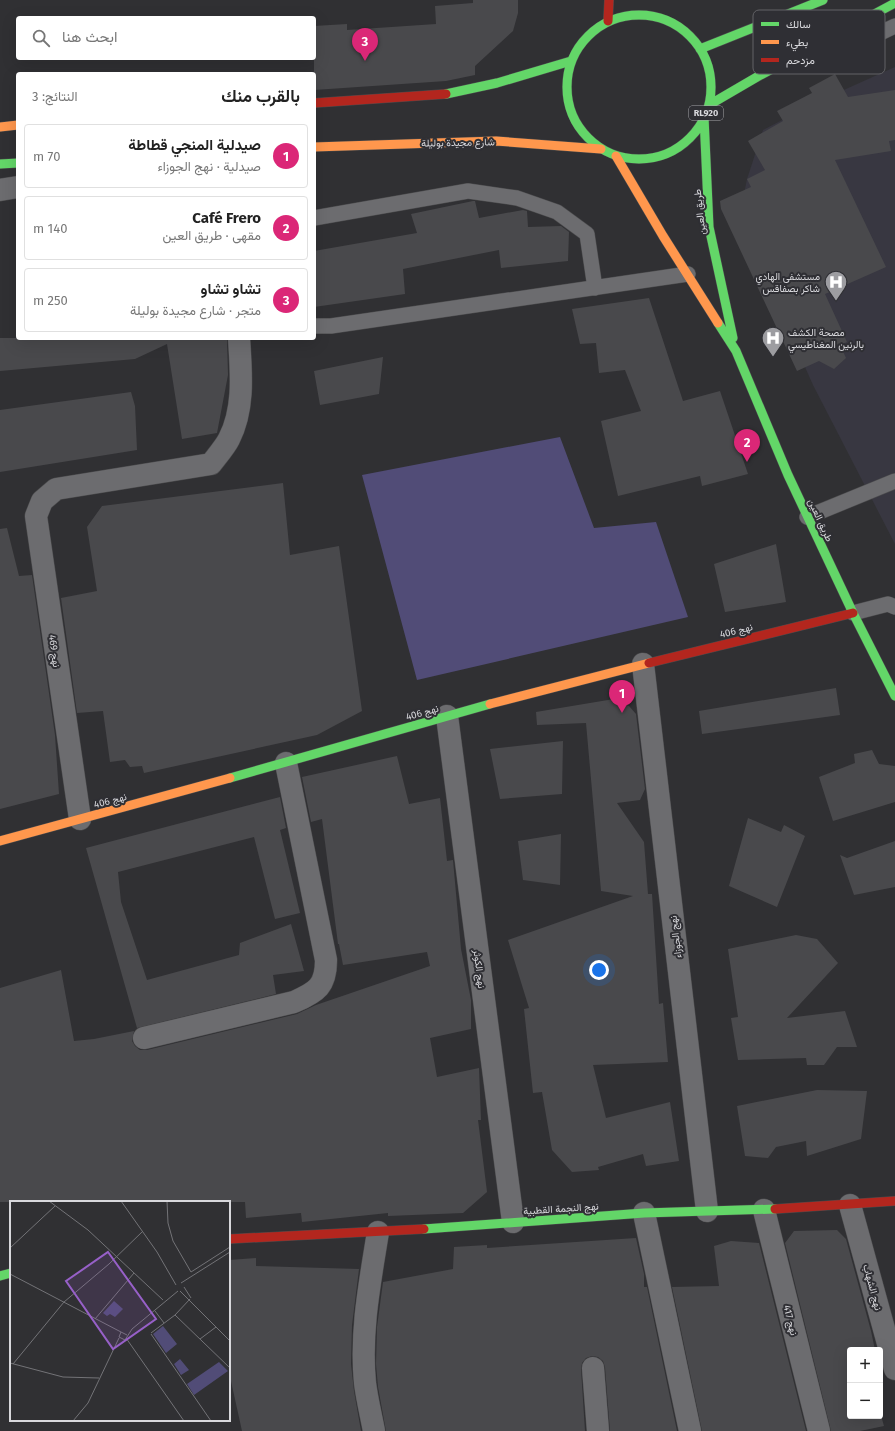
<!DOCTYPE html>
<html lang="ar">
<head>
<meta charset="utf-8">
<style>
	body { margin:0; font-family:"Fira Sans",Vazirmatn,sans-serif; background:#f2f2f2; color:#222; direction:rtl }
	.controls { position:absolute; right:12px; bottom:12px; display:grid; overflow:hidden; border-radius:4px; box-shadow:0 4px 16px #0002 }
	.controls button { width:36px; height:36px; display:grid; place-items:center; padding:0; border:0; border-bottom:1px solid #e0e0e0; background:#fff; color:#222; font:20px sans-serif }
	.you { position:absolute; left:599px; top:970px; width:14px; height:14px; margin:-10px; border:3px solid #fff; border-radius:50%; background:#1a73e8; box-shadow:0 0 0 6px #1a73e833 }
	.badge { display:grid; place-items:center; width:26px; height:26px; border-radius:50%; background:#db2777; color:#fff; font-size:13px; font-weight:700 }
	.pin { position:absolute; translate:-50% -33px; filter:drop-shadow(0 1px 2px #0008) }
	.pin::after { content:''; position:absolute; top:21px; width:14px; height:12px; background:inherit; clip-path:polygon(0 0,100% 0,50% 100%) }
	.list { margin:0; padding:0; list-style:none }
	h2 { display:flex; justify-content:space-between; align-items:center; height:52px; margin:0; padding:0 16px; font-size:17px }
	h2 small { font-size:13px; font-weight:400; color:#767676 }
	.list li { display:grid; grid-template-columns:26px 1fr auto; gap:12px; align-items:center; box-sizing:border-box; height:64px; margin:0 8px 8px; padding:0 8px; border:1px solid #e0e0e0; border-radius:4px }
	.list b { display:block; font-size:15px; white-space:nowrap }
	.list p { margin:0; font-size:13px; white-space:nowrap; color:#767676 }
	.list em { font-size:13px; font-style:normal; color:#767676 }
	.icon { flex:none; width:22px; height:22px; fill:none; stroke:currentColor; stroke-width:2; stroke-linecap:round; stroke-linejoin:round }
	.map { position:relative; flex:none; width:895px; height:1431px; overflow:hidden; direction:ltr }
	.search { position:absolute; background:#fff; box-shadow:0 4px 16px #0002; left:16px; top:16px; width:300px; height:44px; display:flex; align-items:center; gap:10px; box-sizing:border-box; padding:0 14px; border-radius:4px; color:#767676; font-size:15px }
	.panel { position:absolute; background:#fff; box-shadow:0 4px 16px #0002; left:16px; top:72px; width:300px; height:268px; border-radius:4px; direction:rtl }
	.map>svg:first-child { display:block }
	.built { fill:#383741 }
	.green { fill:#514c77 }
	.building { fill:#49494c }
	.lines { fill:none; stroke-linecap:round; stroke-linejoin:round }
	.lane-casing { stroke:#4b4b4d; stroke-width:16 }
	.street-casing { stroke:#4b4b4d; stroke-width:23 }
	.fast-casing { stroke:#4b4b4d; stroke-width:10 }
	.slow-casing { stroke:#4b4b4d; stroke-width:10 }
	.jam-casing { stroke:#4b4b4d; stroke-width:10 }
	.lane { stroke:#6c6c6f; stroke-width:15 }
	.street { stroke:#6c6c6f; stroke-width:22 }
	.fast { stroke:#63d668; stroke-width:9 }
	.slow { stroke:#ff974d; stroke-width:9 }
	.jam { stroke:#b3261e; stroke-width:9 }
	.labels { text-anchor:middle; stroke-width:4; stroke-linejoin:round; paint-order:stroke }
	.shield { fill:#2f2f34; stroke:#a5a5aa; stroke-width:1 }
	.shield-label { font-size:9px; font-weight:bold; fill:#d8d8dc }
	.street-label { font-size:10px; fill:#d8d8dc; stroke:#2f2f34 }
	.poi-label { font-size:10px; fill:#d8d8dc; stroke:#2f2f34; text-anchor:end }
	.inset-road { fill:none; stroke:#737377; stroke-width:1 }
	.view { fill:#9760c8; fill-opacity:0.15; stroke:#9760c8; stroke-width:2 }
	.inset-edge { fill:none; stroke:#d8d8dc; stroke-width:2 }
	.key { fill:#2f2f34; stroke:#626266; stroke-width:1 }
	.key-label { font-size:11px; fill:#d8d8dc }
</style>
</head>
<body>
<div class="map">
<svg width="895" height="1431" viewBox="0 0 895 1431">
	<rect width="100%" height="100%" fill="#303033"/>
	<path class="built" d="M 895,67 L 895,544 L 813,385 L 739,219 L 747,179 L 763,130 L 817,102 Z"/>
	<path class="green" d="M 560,437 L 594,528 L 656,522 L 688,617 L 417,680 L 362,475 Z"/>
	<path class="building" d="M 473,0 L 518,0 L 518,13 L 513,31 L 475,66 L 475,75 L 446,81 L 314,90 L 314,26 L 347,24 L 347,30 L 436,24 L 435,6 L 473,3 Z
		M 835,74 L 848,97 L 895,90 L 895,140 L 889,141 L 891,151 L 835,160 L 886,267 L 825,294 L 847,342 L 840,345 L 846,358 L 834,369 L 819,361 L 797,371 L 721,209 L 720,201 L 751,187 L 747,179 L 765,170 L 748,141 L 783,121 L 777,111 L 812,93 L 809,88 Z
		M 473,201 L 475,201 L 479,218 L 523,210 L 527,211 L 528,227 L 561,226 L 569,232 L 568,261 L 501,268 L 499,250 L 403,269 L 405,294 L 314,307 L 314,251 L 417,233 L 411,214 Z
		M 649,298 L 683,401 L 720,391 L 748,474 L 702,486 L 700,476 L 618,496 L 601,421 L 641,411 L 625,370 L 599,373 L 596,343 L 580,344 L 572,309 Z
		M 0,338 L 227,338 L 228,375 L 217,433 L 182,439 L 167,344 L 135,359 L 0,371 Z
		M 383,357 L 379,394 L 320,405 L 314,371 Z
		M 131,392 L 135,406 L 137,450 L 0,472 L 0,410 Z
		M 283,483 L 290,555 L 339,546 L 362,711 L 317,735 L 144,773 L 142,766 L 130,767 L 125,760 L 110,762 L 103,711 L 77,713 L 61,598 L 97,591 L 87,527 L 102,506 Z
		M 7,528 L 19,576 L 32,575 L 55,735 L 59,794 L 0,809 L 0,529 Z
		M 776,544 L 786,602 L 725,612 L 714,564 Z
		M 836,688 L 840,715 L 702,734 L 699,711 Z
		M 614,699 L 629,706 L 636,714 L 645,789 L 640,800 L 617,803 L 644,842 L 648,894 L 652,894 L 659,1004 L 663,1003 L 668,1062 L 593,1065 L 606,1118 L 670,1102 L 679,1161 L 646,1166 L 643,1154 L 598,1167 L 599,1170 L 572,1172 L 552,1150 L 542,1092 L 533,1093 L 524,1009 L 529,1008 L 508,940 L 633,896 L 601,891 L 586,723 L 537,725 L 536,712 Z
		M 563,741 L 562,794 L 500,799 L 490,749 Z
		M 872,750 L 879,764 L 895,766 L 895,802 L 833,821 L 819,777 L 855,763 L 854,754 Z
		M 397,756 L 409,804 L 440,798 L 447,861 L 453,860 L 461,949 L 471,1000 L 471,1029 L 430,1038 L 437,1077 L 479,1068 L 481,1120 L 478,1120 L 487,1192 L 463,1213 L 388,1216 L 388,1213 L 302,1222 L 301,1213 L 246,1218 L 245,1202 L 0,1202 L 0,988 L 61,970 L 74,1041 L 94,1039 L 134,1031 L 132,1041 L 135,1046 L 140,1050 L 147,1050 L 297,1014 L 316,1005 L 430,966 L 427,952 L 343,965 L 339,944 L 338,944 L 322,819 L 311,822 L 302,777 Z
		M 280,797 L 286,828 L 280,830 L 300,913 L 275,919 L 254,837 L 118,872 L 121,902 L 147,980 L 239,955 L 240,943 L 291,924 L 304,971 L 273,975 L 276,994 L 137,1028 L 86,848 Z
		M 748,818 L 781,832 L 784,825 L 805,836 L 777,907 L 729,886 Z
		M 561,834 L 560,885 L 523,880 L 518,841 Z
		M 895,841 L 895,887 L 854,895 L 840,855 L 847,858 Z
		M 796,935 L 817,939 L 838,963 L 787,1018 L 845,1011 L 857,1047 L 837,1047 L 824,1065 L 807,1065 L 806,1058 L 738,1060 L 731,1018 L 738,1017 L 728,949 Z
		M 817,1090 L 867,1091 L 861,1139 L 807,1156 L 806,1141 L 776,1147 L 768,1158 L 745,1156 L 737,1106 Z
		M 837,1230 L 846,1239 L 871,1331 L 875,1350 L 850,1350 L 850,1416 L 880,1416 L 880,1412 L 884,1426 L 860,1431 L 831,1431 L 785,1243 L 794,1231 Z
		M 636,1238 L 644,1274 L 644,1287 L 647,1287 L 677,1431 L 610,1431 L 605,1367 L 603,1361 L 598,1357 L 592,1356 L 586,1358 L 582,1363 L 581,1369 L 585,1431 L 386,1431 L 378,1387 L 376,1364 L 377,1327 L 383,1282 L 453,1269 L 454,1247 L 487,1245 L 487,1248 Z
		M 731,1241 L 759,1243 L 806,1431 L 702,1431 L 672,1287 L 719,1286 L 714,1246 Z
		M 256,1258 L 256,1266 L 359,1269 L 352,1325 L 351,1364 L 354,1391 L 361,1431 L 242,1431 L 229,1372 L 229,1260 Z"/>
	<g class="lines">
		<g class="lane-casing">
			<path id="lane" d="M 819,52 L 876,35 L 895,26
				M 314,218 L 468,191 L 517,198 L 557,212 L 587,234 L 595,288
				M 314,326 L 331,326 L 688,274
				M 807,517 L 895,481
				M 853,613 L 888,604 L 895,607"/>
		</g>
		<g class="street-casing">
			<path id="street" d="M 0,190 L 18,187
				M 643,664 L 707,1211
				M 447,716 L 513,1222
				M 80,819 L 36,516 L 42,501 L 56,489 L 211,464 C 217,456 225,447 229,439 C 245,408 241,371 239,338
				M 144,1038 L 294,1002 C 317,992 326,986 326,960 L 286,763
				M 850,1205 L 895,1369
				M 764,1210 L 819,1431
				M 644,1213 L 690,1431
				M 593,1368 L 598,1431
				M 374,1431 C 371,1415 367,1399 365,1383 C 360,1332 370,1282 378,1232"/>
		</g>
		<g class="fast-casing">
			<path id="fast" d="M567 87a72 72 0 1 1 144 0a72 72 0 1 1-144 0Z
				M 700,49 L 823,0
				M 446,94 L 497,83 L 571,61
				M 709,105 L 757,77 L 895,3
				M 704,117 L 709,227 L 733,338
				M 0,164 L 18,163
				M 718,323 L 736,351 L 788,475 L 853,613 L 895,696
				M 230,778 L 490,704
				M 424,1229 L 644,1213 L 775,1209
				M 0,1276 L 11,1273"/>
		</g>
		<g class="slow-casing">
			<path id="slow" d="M 0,127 L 18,125
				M 314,147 L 496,141 L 601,149
				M 616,156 L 663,236 L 718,323
				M 490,704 L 649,663
				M 0,841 L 230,778"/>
		</g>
		<g class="jam-casing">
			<path id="jam" d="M 608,21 L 609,0
				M 314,103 L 446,94
				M 649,663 L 853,613
				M 775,1209 L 895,1201
				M 229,1239 L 424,1229"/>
		</g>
		<use href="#lane" class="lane"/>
		<use href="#street" class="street"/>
		<use href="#fast" class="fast"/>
		<use href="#slow" class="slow"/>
		<use href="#jam" class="jam"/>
	</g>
	<defs>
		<g id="hospital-pin" transform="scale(1.15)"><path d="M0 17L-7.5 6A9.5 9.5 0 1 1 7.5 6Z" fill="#9d9da1" stroke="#2f2f34"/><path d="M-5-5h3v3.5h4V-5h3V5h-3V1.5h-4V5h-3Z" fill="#fff"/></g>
	</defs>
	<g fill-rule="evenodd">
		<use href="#hospital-pin" x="836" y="282"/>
		<use href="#hospital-pin" x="773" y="338"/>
	</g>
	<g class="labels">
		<rect class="shield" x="689" y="106" width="34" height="14" rx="3"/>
		<g class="shield-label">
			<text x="706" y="116">RL920</text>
		</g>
		<g class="street-label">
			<text transform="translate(458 142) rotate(-1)" y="4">شارع مجيدة بوليلة</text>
			<text transform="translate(699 212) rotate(-96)" y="4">طريق العين</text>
			<text transform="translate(821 520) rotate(65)" y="4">طريق العين</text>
			<text transform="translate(736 630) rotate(-14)" y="4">نهج 406</text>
			<text transform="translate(55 651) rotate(82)" y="4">نهج 469</text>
			<text transform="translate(422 712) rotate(-16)" y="4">نهج 406</text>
			<text transform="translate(110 800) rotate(-15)" y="4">نهج 406</text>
			<text transform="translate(675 937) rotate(-97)" y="4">نهج الجوزاء</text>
			<text transform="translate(480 969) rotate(83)" y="4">نهج الكوثر</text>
			<text transform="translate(561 1208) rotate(-4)" y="4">نهج النجمة القطبية</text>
			<text transform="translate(873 1287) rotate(75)" y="4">نهج الشهاب</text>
			<text transform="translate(791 1320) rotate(76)" y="4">نهج 417</text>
		</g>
		<g class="poi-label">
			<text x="820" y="280">مستشفى الهادي<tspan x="820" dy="12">شاكر بصفاقس</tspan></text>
			<text x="788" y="336" text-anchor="start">مصحة الكشف<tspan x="788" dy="12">بالرنين المغناطيسي</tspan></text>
		</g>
	</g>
	<g transform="translate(10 1201)">
		<rect width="220" height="220" fill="#303033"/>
		<path d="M 104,100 L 113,108 L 105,116 L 100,113 L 97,115 L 93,112 ZM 153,125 L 167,143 L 156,152 L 143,133 ZM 170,158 L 179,169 L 171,174 L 164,163 ZM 209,161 L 218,170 L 184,194 L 177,183 Z" fill="#514c77"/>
		<path class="inset-road" d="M 39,0 L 78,29 L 153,99M 111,0 L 147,51 L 166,84M 157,0 L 158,22 L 163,40 L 181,71 L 220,46M 0,47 L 45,5M 0,73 L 111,131M 171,82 L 220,51M 174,86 L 181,97M 170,90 L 220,140M 145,110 L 154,122M 165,114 L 220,167M 85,118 L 124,72M 141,132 L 165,114 L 180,98M 141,133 L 201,220M 117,134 L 111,131 L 109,136 L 115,139 L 122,128 L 168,90M 116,137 L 174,220M 190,138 L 206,126M 0,162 L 53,176 L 89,177M 3,163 L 54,101 L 99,63 L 133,30M 63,220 L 78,202 L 109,137"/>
		<path class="view" d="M 98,51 L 146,118 L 103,148 L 56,80 Z"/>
		<rect width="220" height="220" class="inset-edge"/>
	</g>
	<rect x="753" y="10" width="132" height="64" rx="6" class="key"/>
	<rect x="761" y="22" width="18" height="4" fill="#63d668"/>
	<rect x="761" y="40" width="18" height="4" fill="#ff974d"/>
	<rect x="761" y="58" width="18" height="4" fill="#b3261e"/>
	<g class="key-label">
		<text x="786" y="28">سالك</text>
		<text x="786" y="46">بطيء</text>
		<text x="786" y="64">مزدحم</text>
	</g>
</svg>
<div class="controls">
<button>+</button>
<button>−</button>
</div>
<div class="you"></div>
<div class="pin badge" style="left:622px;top:713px">1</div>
<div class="pin badge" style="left:747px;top:462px">2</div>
<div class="pin badge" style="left:365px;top:61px">3</div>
<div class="search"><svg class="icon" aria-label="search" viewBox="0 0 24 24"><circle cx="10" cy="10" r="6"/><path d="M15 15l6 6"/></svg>ابحث هنا</div>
<section class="panel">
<h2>بالقرب منك<small>النتائج: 3</small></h2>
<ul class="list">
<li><span class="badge">1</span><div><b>صيدلية المنجي قطاطة</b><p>صيدلية · نهج الجوزاء</p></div><em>70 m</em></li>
<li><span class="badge">2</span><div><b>Café Frero</b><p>مقهى · طريق العين</p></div><em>140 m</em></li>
<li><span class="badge">3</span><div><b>تشاو تشاو</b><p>متجر · شارع مجيدة بوليلة</p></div><em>250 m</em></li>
</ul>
</section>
</div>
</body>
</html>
